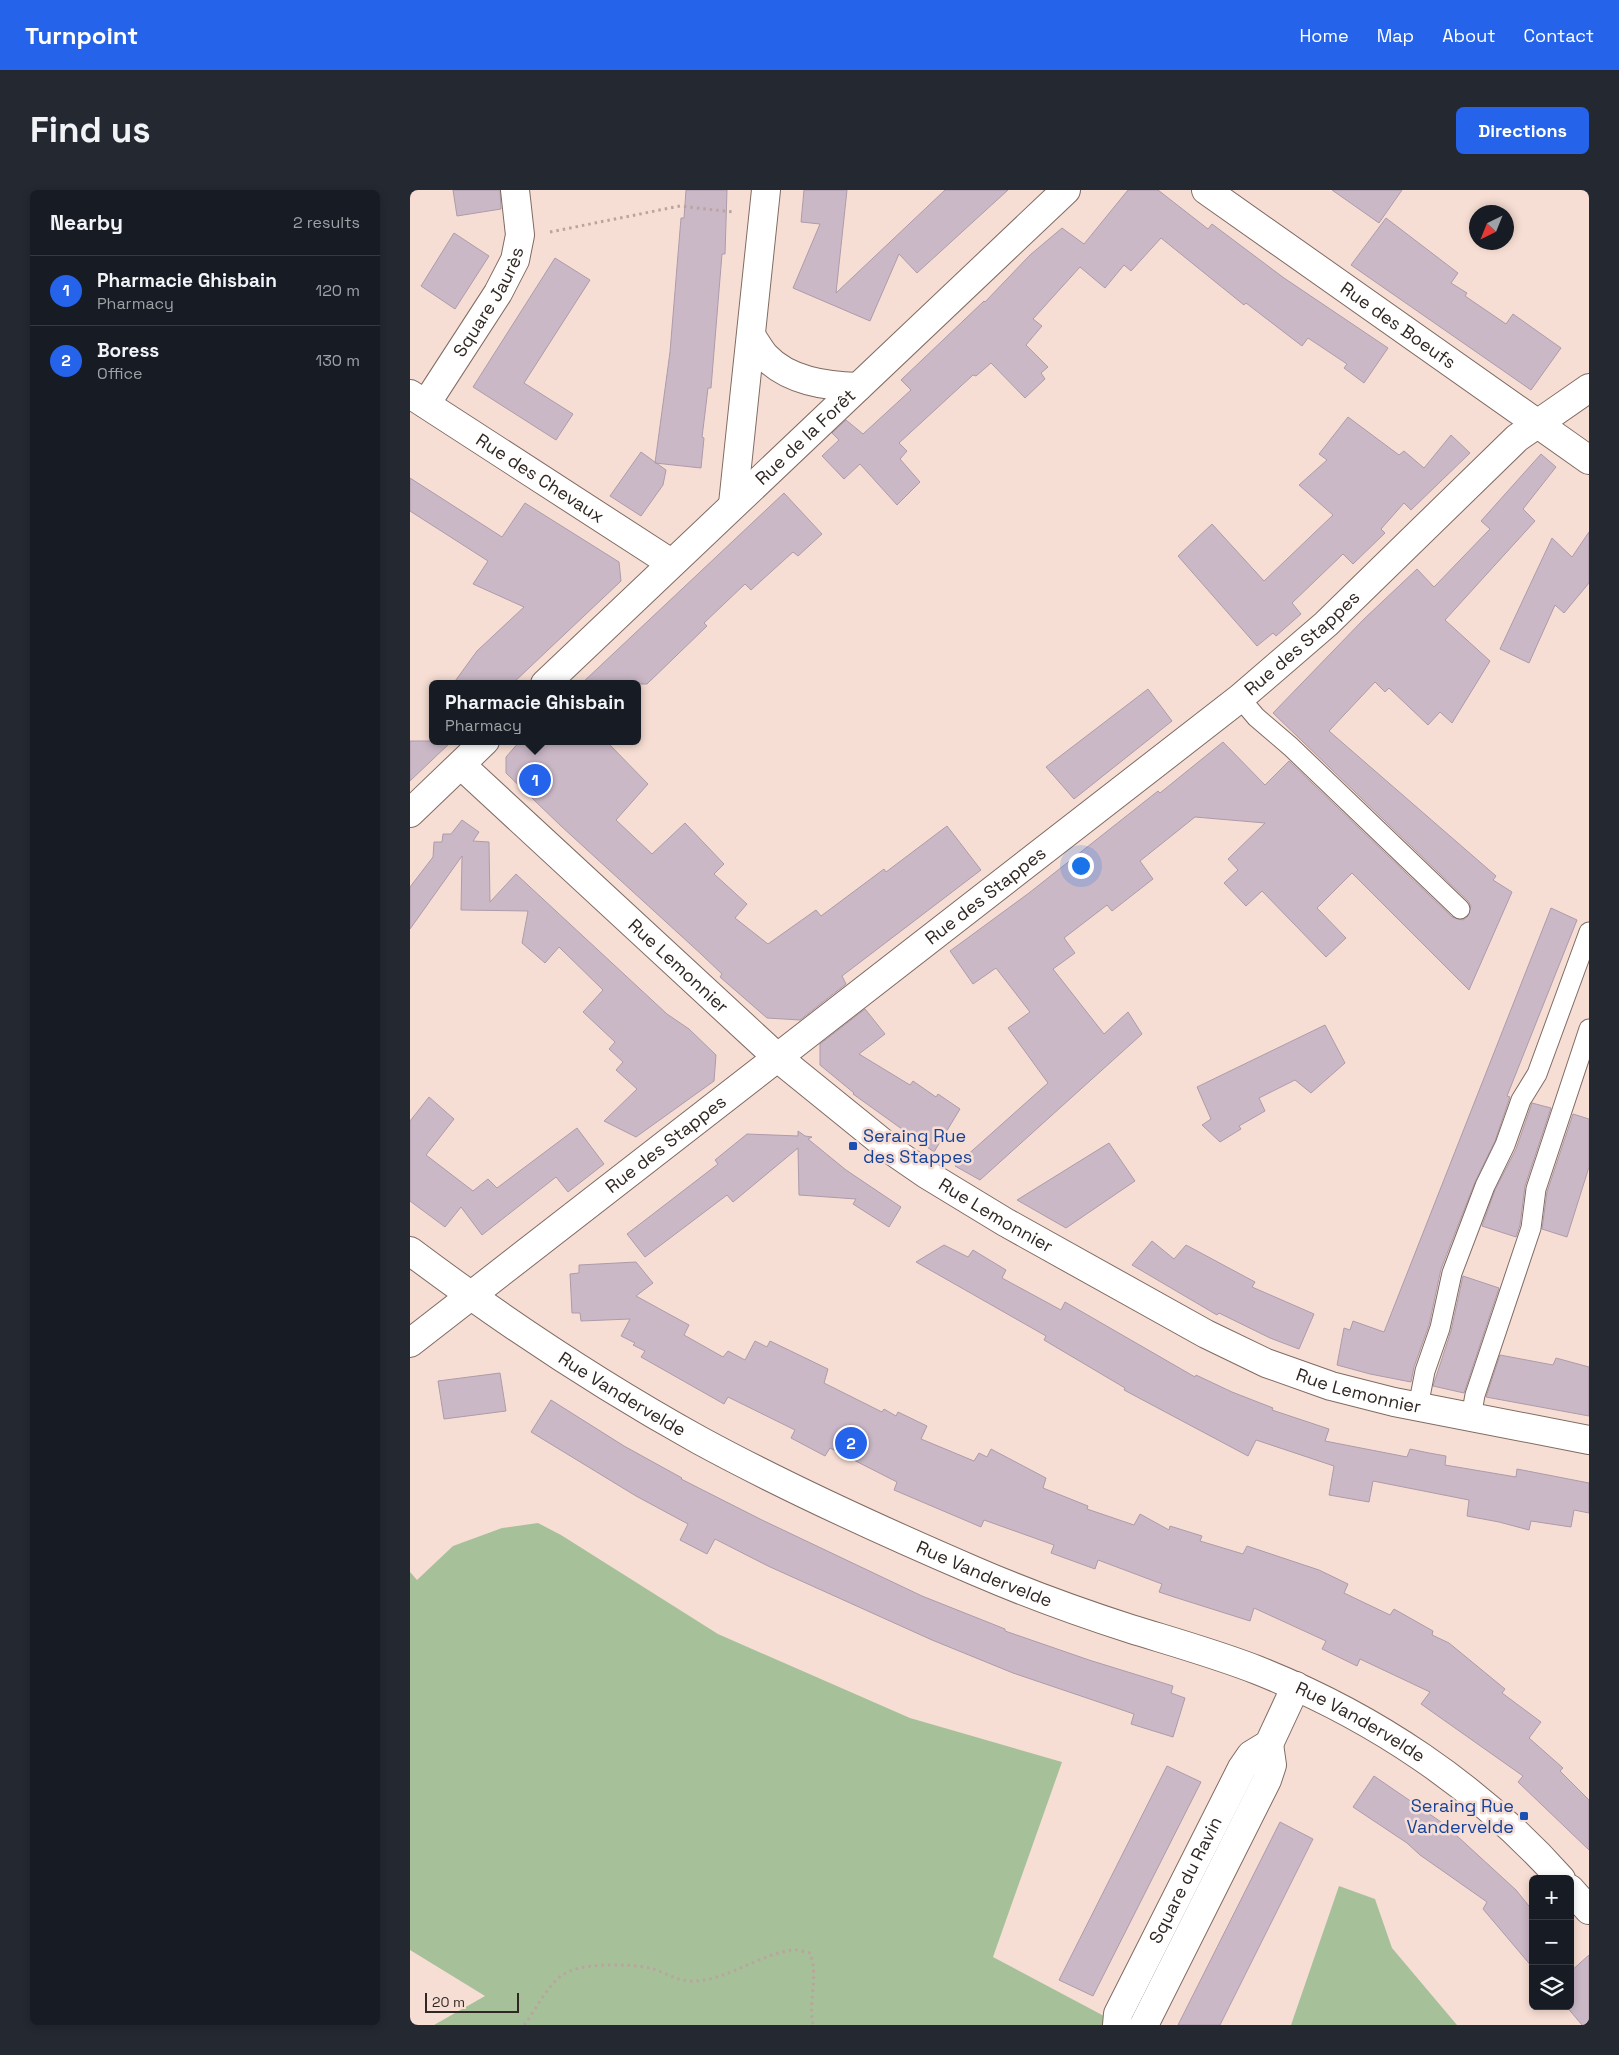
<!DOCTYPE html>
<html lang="en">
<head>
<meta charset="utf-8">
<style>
	body { margin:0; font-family:"Space Grotesk",sans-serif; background:#242831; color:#f1f3f6 }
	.controls { position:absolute; right:15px; bottom:15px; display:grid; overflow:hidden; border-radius:8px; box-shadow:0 2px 8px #0003 }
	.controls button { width:45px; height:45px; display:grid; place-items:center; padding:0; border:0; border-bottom:1px solid #363941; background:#171b24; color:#f1f3f6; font:25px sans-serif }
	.compass { position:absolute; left:1059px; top:15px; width:45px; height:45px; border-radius:50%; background:#171b24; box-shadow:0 2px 8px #0003; rotate:223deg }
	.scale { position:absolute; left:15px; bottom:12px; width:94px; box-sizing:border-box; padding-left:5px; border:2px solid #302723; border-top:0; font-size:14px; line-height:18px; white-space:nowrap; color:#302723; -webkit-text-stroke:4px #f7ded4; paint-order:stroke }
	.you { position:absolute; left:670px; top:675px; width:18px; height:18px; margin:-12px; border:4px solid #fff; border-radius:50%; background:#1a73e8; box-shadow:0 0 0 8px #1a73e833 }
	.badge { display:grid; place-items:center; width:32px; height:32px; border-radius:50%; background:#2563eb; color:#fff; font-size:16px; font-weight:700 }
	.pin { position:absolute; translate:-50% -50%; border:2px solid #fff; box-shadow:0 1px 5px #0006 }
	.popup { position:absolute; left:19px; top:490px; width:212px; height:65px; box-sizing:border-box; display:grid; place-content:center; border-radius:8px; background:#171b24; filter:drop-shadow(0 1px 4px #0005); font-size:16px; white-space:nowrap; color:#9ea1a6 }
	.popup b { font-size:19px; color:#f1f3f6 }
	.popup::after { content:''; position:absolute; left:50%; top:100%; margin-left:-10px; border:10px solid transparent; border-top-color:#171b24 }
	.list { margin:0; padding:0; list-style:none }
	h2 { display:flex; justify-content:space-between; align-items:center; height:65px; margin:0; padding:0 20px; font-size:21px }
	h2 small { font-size:16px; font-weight:400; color:#9ea1a6 }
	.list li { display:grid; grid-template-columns:32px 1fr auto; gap:15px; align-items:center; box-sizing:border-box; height:70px; padding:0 20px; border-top:1px solid #363941 }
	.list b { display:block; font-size:19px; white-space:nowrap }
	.list p { margin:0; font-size:16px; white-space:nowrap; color:#9ea1a6 }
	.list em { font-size:16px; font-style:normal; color:#9ea1a6 }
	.icon { flex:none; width:28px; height:28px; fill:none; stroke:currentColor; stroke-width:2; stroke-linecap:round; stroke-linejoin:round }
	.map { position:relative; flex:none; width:1179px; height:1835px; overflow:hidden; border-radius:8px }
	header { display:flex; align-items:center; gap:30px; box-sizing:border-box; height:70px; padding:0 25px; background:#2563eb; color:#fff }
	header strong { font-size:24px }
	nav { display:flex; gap:28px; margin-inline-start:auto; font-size:18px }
	.intro { display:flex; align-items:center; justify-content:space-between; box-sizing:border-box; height:120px; padding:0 30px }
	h1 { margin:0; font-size:35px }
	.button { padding:12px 22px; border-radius:8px; background:#2563eb; color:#fff; font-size:18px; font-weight:700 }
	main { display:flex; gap:30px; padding:0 30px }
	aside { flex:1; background:#171b24; border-radius:8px; box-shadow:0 2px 8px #0003 }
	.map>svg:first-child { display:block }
	.green { fill:#a6c19a }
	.building { fill:#cbb8c7; stroke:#ae9baa }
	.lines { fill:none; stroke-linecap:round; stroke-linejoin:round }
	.service-casing { stroke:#806b62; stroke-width:21 }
	.minor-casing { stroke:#806b62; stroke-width:30 }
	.path { stroke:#b9a59d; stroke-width:3; stroke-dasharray:2.5 4; stroke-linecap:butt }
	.service { stroke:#fff; stroke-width:19 }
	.minor { stroke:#fff; stroke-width:28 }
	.transit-dot { fill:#1a4fb4; stroke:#f7ded4; stroke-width:2 }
	.labels { text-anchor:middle; stroke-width:5; stroke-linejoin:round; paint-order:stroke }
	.street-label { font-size:18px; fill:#302723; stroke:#f7ded4 }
	.transit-label { font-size:18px; fill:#164399; stroke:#f7ded4; text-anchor:start }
</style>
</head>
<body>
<header>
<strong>Turnpoint</strong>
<nav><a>Home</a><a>Map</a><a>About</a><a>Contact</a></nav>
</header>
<div class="intro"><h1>Find us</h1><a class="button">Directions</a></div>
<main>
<aside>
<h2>Nearby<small>2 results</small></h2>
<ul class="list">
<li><span class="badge">1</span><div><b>Pharmacie Ghisbain</b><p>Pharmacy</p></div><em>120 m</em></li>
<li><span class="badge">2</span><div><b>Boress</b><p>Office</p></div><em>130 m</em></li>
</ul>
</aside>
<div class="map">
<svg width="1179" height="1835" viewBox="0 0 1179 1835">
	<rect width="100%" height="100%" fill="#f7ded4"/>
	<path class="green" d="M 128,1333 L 151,1345 L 308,1444 L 500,1528 L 652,1572 L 583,1767 L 711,1835 L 24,1835 L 75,1806 L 0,1760 L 0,1382 L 7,1390 L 43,1356 L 92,1338 Z
		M 929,1696 L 965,1709 L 982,1758 L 1047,1835 L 881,1835 Z"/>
	<path class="building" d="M 43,0 L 90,0 L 91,19 L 47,26 Z
		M 276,0 L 317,0 L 315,64 L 312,64 L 301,198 L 298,198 L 295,223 L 292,247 L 294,248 L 291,278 L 245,273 L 260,162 L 271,28 L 274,28 Z
		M 394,0 L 437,0 L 426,103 L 535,0 L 598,0 L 507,83 L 489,64 L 460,131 L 383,98 L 410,34 L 391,32 Z
		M 718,0 L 748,0 L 798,39 L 802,34 L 874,88 L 978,158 L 954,193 L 934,178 L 937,174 L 898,148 L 892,156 L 836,113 L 834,115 L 751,48 L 721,81 L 714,75 L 695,98 L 670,77 L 623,129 L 632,136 L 616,155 L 638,177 L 631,183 L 635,189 L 615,208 L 581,173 L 566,186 L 563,185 L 489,253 L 497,261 L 490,269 L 510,292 L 487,315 L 450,274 L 434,289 L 412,266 L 429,250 L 422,243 L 436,230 L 453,244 L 501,200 L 491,190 L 574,111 L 575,112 L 620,65 L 652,38 L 674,54 Z
		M 922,0 L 992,0 L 969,33 Z
		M 976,28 L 1048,83 L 1041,93 L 1057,103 L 1055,106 L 1096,134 L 1103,124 L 1151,158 L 1121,200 L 941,75 Z
		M 44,43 L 79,66 L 45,119 L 11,96 Z
		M 145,68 L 180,90 L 114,193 L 163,224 L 146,250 L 63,197 Z
		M 938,227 L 989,265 L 994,261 L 1014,278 L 1041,245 L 1060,263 L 1001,320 L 994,313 L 971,339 L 975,343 L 943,374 L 933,364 L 882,413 L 891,424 L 866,446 L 863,443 L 847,456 L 768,366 L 802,334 L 854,391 L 923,325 L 889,295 L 917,270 L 909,264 Z
		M 231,262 L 256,280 L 253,295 L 231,326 L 200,306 Z
		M 1131,264 L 1146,277 L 1113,319 L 1125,331 L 1035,430 L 1080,471 L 1042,533 L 1030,522 L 1018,535 L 979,498 L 975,502 L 965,492 L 919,541 L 1086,686 L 1083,690 L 1102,702 L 1059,800 L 942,683 L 907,718 L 936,748 L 916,767 L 852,701 L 836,716 L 814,693 L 828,680 L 818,669 L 855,633 L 785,627 L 730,671 L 743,689 L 702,721 L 697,715 L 654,748 L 665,763 L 643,779 L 694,844 L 718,822 L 732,844 L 570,990 L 545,976 L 638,893 L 598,838 L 620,822 L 586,778 L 563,794 L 540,761 L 619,703 L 748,601 L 750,603 L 813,552 L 855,595 L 879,571 L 1042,727 L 1053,730 L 1058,726 L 1061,716 L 1058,711 L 863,523 L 954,429 L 1007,379 L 1024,397 L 1080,339 L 1071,331 Z
		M 0,288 L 92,347 L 115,313 L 209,372 L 211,391 L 102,494 L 43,494 L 67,461 L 114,417 L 63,394 L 78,371 L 0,321 Z
		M 374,303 L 412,344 L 388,366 L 383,362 L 341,400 L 335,394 L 294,433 L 297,436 L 237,494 L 171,494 Z
		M 1179,342 L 1179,393 L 1154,423 L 1145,415 L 1119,473 L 1090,459 L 1142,348 L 1162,367 Z
		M 738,499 L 762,531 L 664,609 L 636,577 Z
		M 0,551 L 42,551 L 0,591 Z
		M 110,551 L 196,551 L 238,594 L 206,630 L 242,664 L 275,633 L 314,674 L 304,684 L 337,714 L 325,728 L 358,754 L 406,720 L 411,726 L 474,679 L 476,682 L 537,636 L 571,680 L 432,786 L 436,794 L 390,830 L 357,828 L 310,787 L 312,784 L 291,764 L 151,636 L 96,583 L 96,567 Z
		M 52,630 L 69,642 L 63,651 L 79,652 L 80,712 L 106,684 L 257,824 L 279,839 L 306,865 L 304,891 L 226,947 L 194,931 L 227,899 L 206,880 L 213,872 L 199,859 L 205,852 L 173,822 L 193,800 L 149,757 L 135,773 L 112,753 L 118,721 L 51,720 L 52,666 L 0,739 L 0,697 L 23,667 L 24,652 L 32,652 L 33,644 L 41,644 Z
		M 1141,718 L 1167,730 L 1097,906 L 1100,907 L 1085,951 L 1065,992 L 1031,1079 L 1019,1135 L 1004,1177 L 1001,1192 L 960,1184 L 927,1175 L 934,1138 L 940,1140 L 943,1131 L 974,1142 Z
		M 455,819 L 475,844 L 449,864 L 500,895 L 503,891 L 526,907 L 528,904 L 550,919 L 524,962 L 443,904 L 444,903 L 410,875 L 410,854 Z
		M 915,835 L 935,873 L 901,903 L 885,890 L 849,908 L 855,921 L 829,936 L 831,939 L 810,952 L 792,935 L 801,929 L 787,897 Z
		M 19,907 L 44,929 L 16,965 L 63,1001 L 78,989 L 87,998 L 167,938 L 194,974 L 158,1002 L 146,987 L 72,1045 L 51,1017 L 35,1037 L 0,1011 L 0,931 Z
		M 1122,913 L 1141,918 L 1115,996 L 1110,1035 L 1106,1047 L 1072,1036 L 1085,1000 L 1106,959 Z
		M 1163,924 L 1179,929 L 1179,977 L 1157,1047 L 1132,1039 L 1137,1002 Z
		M 388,941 L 395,946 L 402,947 L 398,949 L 436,980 L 491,1017 L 479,1037 L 443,1014 L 446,1009 L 389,1005 L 388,958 L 323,1012 L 317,1005 L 235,1067 L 217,1044 L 308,974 L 305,970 L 337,944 L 388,946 Z
		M 699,953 L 725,991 L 656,1038 L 607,1010 Z
		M 742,1051 L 764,1069 L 776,1055 L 845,1092 L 842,1097 L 904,1124 L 889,1159 L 860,1148 L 809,1123 L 807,1125 L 722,1075 Z
		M 534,1055 L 558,1067 L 563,1060 L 596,1080 L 592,1088 L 651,1120 L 655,1112 L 785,1187 L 786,1185 L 822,1202 L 863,1218 L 862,1220 L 919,1239 L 915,1251 L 997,1267 L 1000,1259 L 1019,1263 L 1036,1266 L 1035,1275 L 1106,1287 L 1107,1279 L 1179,1293 L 1179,1323 L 1164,1320 L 1161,1337 L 1121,1331 L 1119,1340 L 1089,1332 L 1057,1326 L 1059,1310 L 963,1291 L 959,1312 L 919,1305 L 924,1276 L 846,1250 L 838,1266 L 714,1200 L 715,1198 L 634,1150 L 636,1146 L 506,1072 Z
		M 226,1072 L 243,1093 L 226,1106 L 279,1135 L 274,1145 L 313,1167 L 318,1161 L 335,1170 L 345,1151 L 357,1157 L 360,1151 L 418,1179 L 414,1193 L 472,1222 L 474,1219 L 486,1226 L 488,1222 L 517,1236 L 511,1249 L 564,1271 L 569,1263 L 577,1267 L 581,1259 L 636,1288 L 633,1298 L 678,1316 L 677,1319 L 724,1335 L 730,1324 L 759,1340 L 760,1336 L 792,1346 L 790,1351 L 833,1364 L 837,1356 L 909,1380 L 938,1394 L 934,1403 L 980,1425 L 984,1419 L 1023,1441 L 1022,1445 L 1039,1453 L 1095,1499 L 1092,1503 L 1131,1532 L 1119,1548 L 1153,1578 L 1150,1581 L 1179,1610 L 1179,1660 L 1108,1592 L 1113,1586 L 1011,1514 L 1020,1502 L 950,1469 L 947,1476 L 912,1459 L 916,1451 L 844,1418 L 840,1431 L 764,1407 L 749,1402 L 752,1394 L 688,1370 L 685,1379 L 641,1363 L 644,1355 L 574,1330 L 571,1337 L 484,1300 L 487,1292 L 420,1258 L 415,1266 L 381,1248 L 385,1240 L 318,1207 L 314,1214 L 231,1167 L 235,1161 L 223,1155 L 225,1153 L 211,1146 L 220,1129 L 171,1131 L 170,1123 L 162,1123 L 160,1084 L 169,1083 L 169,1075 Z
		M 1053,1086 L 1089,1098 L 1054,1203 L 1023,1196 L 1041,1141 Z
		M 1090,1165 L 1143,1175 L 1146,1168 L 1179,1177 L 1179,1226 L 1076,1207 Z
		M 90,1183 L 96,1221 L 34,1229 L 28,1191 Z
		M 141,1210 L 214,1256 L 272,1288 L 271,1289 L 352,1330 L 512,1406 L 595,1439 L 595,1441 L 679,1470 L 763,1496 L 761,1503 L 775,1508 L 763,1547 L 721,1534 L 724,1524 L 603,1483 L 522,1450 L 358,1376 L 305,1349 L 297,1364 L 270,1350 L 278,1334 L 226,1306 L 121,1242 Z
		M 757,1576 L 791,1592 L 683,1806 L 649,1790 Z
		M 964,1586 L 1034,1634 L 1106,1700 L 1123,1721 L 1123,1778 L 1073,1719 L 1077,1712 L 1010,1665 L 997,1653 L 943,1617 Z
		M 870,1632 L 903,1649 L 810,1835 L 768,1835 Z
		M 1179,1765 L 1179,1835 L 1172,1835 L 1156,1816 L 1160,1816 L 1160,1782 Z"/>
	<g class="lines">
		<g class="service-casing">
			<path id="service" d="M 830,508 L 846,527 L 881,557 L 1050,719
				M 1008,1217 L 1015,1181 L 1030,1138 L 1042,1083 L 1075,996 L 1095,955 L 1111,910 L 1127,884 L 1179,742
				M 1061,1227 L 1065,1205 L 1121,1038 L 1126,999 L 1179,839"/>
		</g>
		<g class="minor-casing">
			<g id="minor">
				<path id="s1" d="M 796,0 L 1179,270"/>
				<path d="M 342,147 C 346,153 350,160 355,166 C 378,191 416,196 448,197"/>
				<path id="s2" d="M 0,204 L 261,373"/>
				<path id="s3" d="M 16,214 L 88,103 L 105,70 L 110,45 L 105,0"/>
				<path d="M 323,314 L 356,0"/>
				<path id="s4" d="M 135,494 L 656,0"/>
				<path id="s5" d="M 51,575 L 368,868 L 484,962 L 516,984 L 595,1032 L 796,1144 L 856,1173 L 921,1196 L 984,1212 L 1179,1250"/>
				<path d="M 0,623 L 75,551"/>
				<path id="s6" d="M 0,1061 C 92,1130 188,1194 289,1250 C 379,1299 472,1341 565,1381 C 616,1403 668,1422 721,1439 C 763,1452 806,1464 847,1480 C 963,1526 1068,1596 1151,1689"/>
				<path id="s7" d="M 0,1153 L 830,508 L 916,434 L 1107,248 L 1179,198"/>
				<path d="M 1160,1699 L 1179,1720"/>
				<path id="s8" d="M 707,1835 L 708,1824 L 832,1578 L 841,1565 L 859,1554 L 886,1496"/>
				<path d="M 734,1835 L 857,1590 L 862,1575 L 859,1554"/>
			</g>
		</g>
		<path class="path" d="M 140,42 L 270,16 L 323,22
			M 114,1835 C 128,1818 139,1789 160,1781 C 178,1773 221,1774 240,1778 C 256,1782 269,1793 287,1791 C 320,1788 349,1765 382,1760 C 387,1759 394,1762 400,1763 C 409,1787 398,1810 403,1835"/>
		<use href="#service" class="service"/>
		<use href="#minor" class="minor"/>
	</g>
	<g class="transit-dot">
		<rect x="438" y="951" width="10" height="10" rx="2.5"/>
		<rect x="1109" y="1621" width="10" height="10" rx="2.5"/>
	</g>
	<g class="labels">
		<g class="street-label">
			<text dy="6" stroke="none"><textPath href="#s3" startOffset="120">Square Jaurès</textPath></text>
			<text dy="6" stroke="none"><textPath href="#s1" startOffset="235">Rue des Boeufs</textPath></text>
			<text dy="6" stroke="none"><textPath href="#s4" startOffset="359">Rue de la Forêt</textPath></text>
			<text dy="6" stroke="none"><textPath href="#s2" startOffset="155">Rue des Chevaux</textPath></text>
			<text dy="6" stroke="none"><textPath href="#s7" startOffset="1134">Rue des Stappes</textPath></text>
			<text dy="6" stroke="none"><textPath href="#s7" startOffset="729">Rue des Stappes</textPath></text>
			<text dy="6" stroke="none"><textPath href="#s5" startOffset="296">Rue Lemonnier</textPath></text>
			<text dy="6" stroke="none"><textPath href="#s7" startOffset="324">Rue des Stappes</textPath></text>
			<text dy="6" stroke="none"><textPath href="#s5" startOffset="701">Rue Lemonnier</textPath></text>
			<text dy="6" stroke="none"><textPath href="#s5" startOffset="1106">Rue Lemonnier</textPath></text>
			<text dy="6" stroke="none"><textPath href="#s6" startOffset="256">Rue Vandervelde</textPath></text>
			<text dy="6" stroke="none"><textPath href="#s6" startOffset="661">Rue Vandervelde</textPath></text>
			<text dy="6" stroke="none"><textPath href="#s6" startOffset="1066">Rue Vandervelde</textPath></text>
			<text dy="6" stroke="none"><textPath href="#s8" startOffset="161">Square du Ravin</textPath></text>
		</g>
		<g class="transit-label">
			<text x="453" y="952">Seraing Rue<tspan x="453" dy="21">des Stappes</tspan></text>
			<text x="1104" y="1622" text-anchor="end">Seraing Rue<tspan x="1104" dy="21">Vandervelde</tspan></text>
		</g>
	</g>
</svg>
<div class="controls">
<button>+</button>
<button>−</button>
<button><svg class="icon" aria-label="layers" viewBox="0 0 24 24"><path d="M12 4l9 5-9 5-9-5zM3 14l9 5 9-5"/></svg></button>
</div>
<svg class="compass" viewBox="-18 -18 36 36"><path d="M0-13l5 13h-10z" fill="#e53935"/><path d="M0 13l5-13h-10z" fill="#9ea1a6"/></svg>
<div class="scale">20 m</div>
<div class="you"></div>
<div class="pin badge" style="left:125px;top:590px">1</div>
<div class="popup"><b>Pharmacie Ghisbain</b>Pharmacy</div>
<div class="pin badge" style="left:441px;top:1253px">2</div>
</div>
</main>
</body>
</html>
